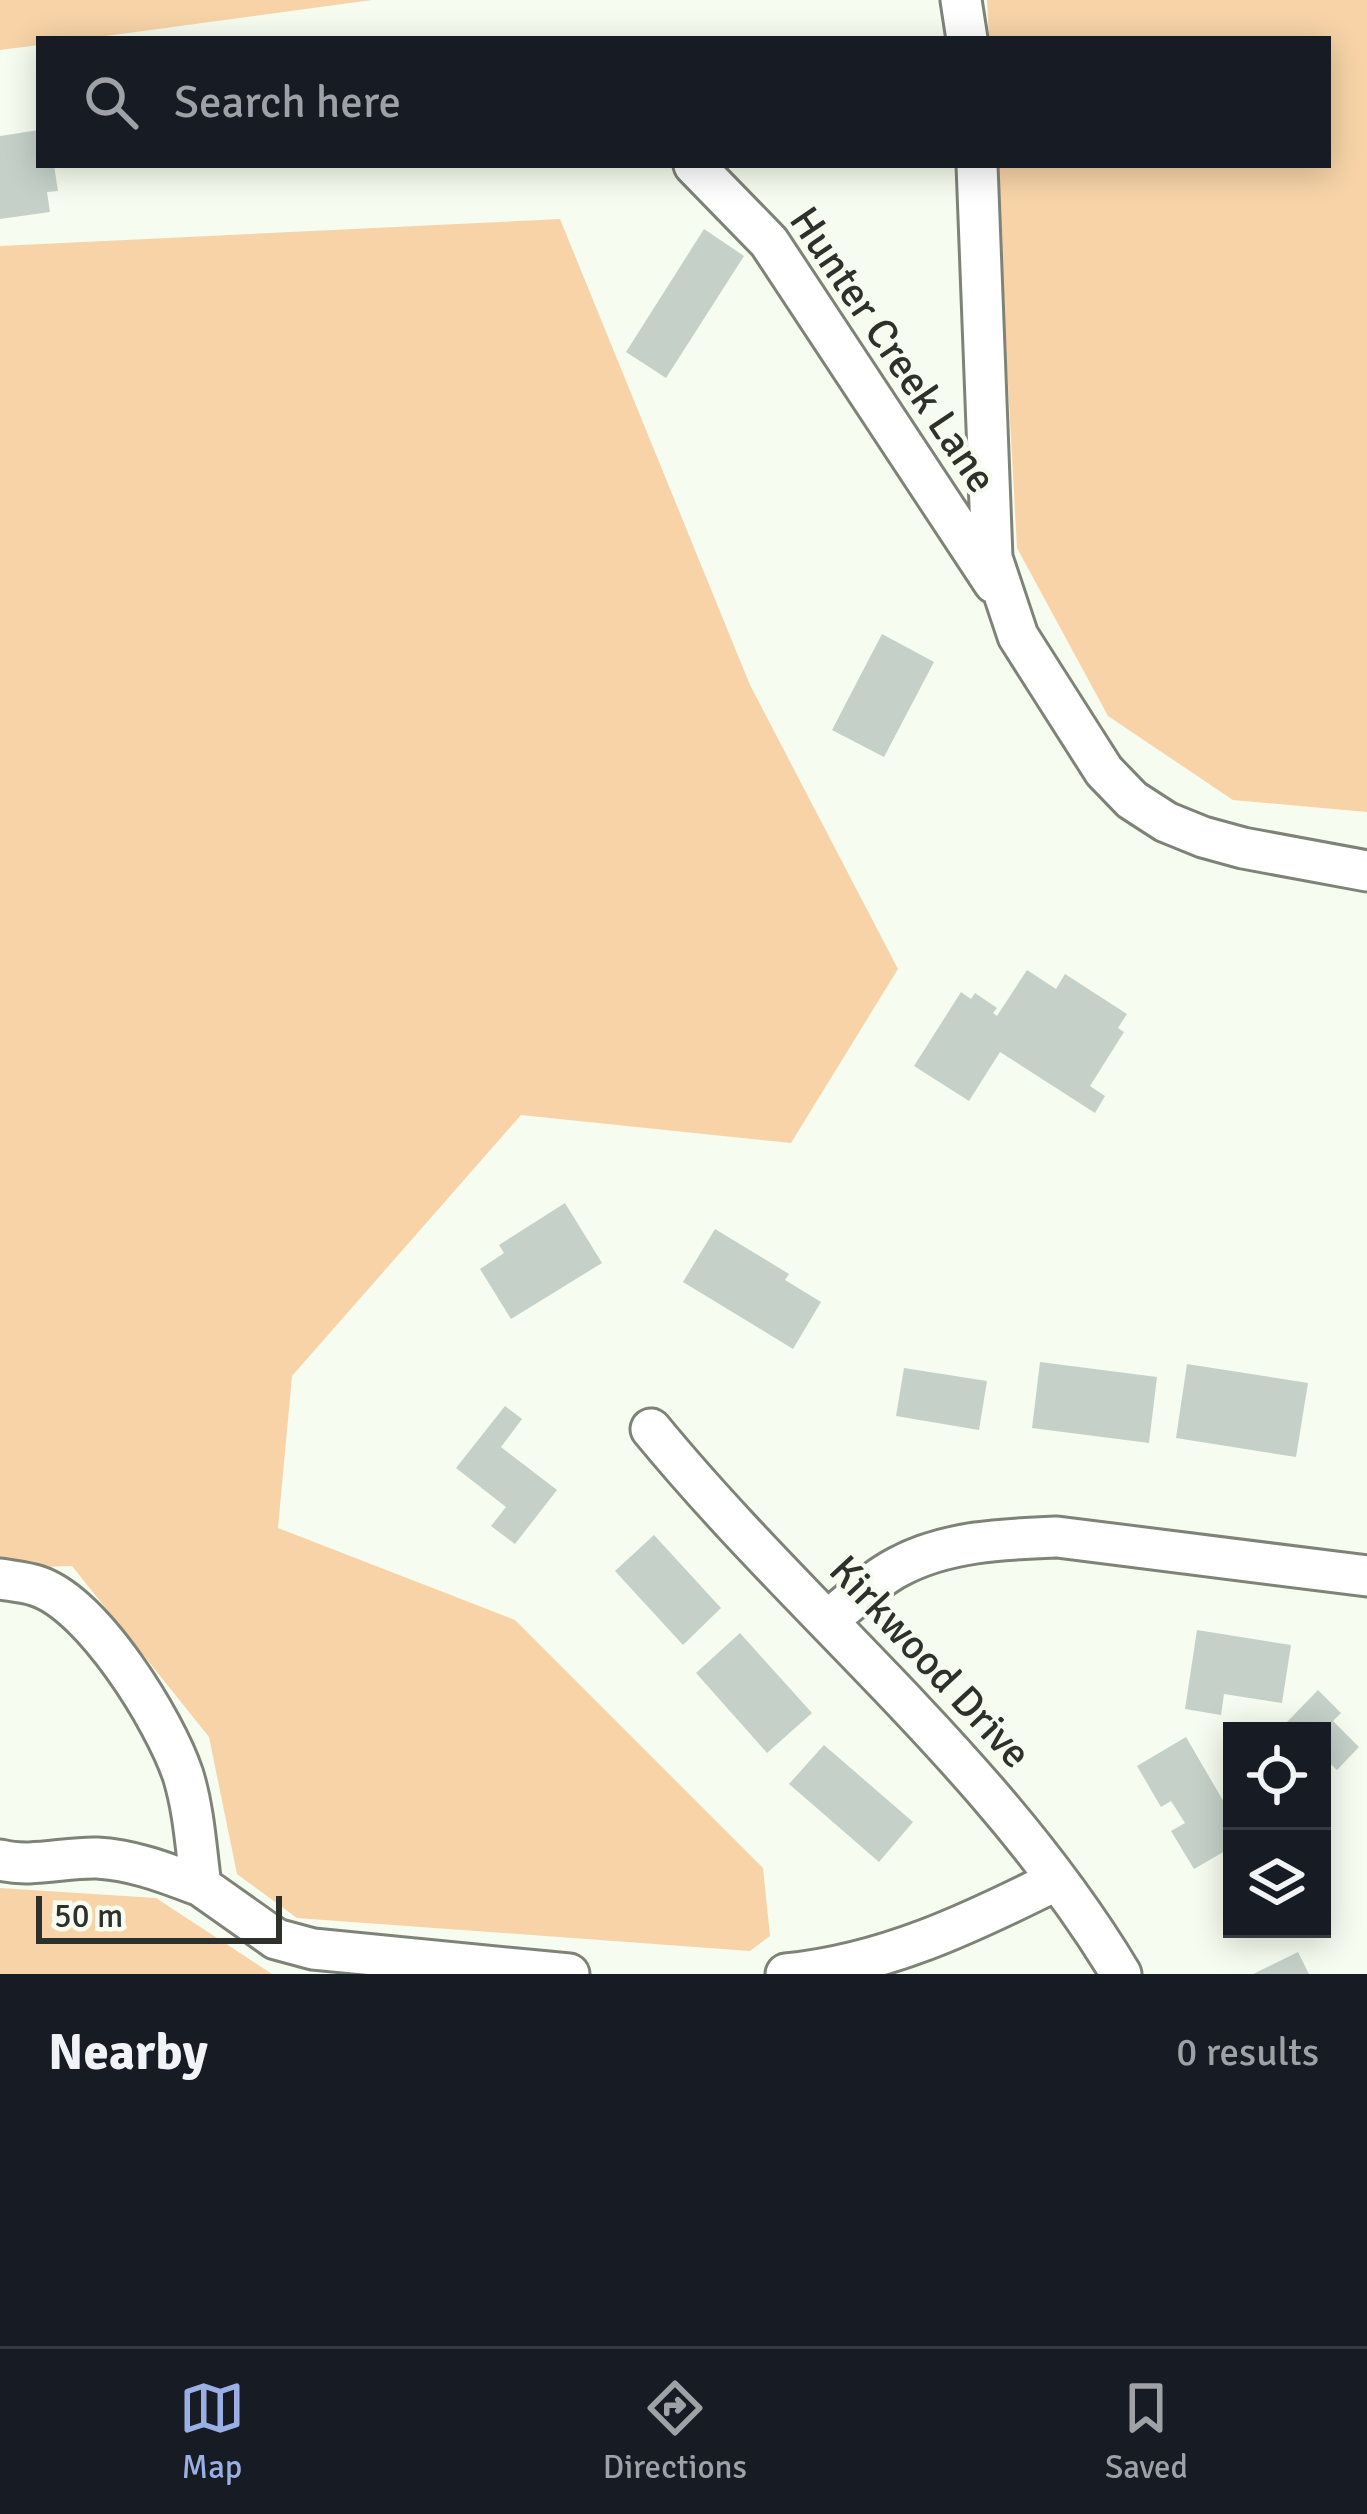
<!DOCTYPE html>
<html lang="en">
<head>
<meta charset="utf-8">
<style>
	body { margin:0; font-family:Signika,sans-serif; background:#20242c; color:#f1f3f6 }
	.controls { position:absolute; right:36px; bottom:36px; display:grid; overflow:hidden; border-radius:0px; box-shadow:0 6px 30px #0003 }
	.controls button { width:108px; height:108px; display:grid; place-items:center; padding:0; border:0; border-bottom:3px solid #363941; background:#171b24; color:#f1f3f6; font:60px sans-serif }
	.scale { position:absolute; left:36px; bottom:30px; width:246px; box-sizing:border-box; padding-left:12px; border:6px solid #2e302b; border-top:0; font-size:33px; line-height:42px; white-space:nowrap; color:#2e302b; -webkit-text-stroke:9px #f6fcef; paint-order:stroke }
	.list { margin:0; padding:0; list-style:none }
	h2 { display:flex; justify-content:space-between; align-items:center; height:156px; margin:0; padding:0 48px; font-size:51px }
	h2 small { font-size:39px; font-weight:400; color:#9ea1a6 }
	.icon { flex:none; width:66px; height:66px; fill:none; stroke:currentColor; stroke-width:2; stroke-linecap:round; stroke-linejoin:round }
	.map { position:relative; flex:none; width:1367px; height:1974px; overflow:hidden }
	.search { position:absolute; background:#171b24; box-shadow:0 6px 30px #0003; left:36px; right:36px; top:36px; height:132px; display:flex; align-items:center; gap:30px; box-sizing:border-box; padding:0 42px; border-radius:0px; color:#9ea1a6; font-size:45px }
	.sheet { height:372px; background:#171b24 }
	nav { display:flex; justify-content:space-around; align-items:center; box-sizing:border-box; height:168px; border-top:3px solid #363941; background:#171b24; font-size:33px; color:#9ea1a6 }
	nav a { display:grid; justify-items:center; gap:6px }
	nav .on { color:#9aafe3 }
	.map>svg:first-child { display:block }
	.green { fill:#f7d3a7 }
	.building { fill:#c5d1c8 }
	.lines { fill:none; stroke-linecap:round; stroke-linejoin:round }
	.street-casing { stroke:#7e8377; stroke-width:45 }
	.street { stroke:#fff; stroke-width:39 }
	.labels { text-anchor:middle; stroke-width:9; stroke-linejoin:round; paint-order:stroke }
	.street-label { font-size:42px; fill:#2e302b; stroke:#f6fcef }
</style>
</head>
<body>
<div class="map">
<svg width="1367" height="1974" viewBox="0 0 1367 1974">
	<rect width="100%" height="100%" fill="#f6fcef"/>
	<path class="green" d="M 0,0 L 372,0 L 84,39 L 39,39 L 39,45 L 0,50 Z
		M 987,0 L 1367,0 L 1367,812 L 1233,800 L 1108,716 L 1017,548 L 996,165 L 1328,165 L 1328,39 L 989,39 Z
		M 560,219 L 750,685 L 898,969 L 791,1143 L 521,1115 L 292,1376 L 278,1528 L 515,1620 L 763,1868 L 770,1936 L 750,1951 L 297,1918 L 237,1874 L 209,1737 L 72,1566 L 0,1568 L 0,246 Z
		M 0,1888 L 156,1898 L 272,1974 L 0,1974 Z"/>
	<path class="building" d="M 39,130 L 39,165 L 54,165 L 58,191 L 47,192 L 50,212 L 0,219 L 0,136 Z
		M 704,229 L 744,256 L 666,378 L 626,352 Z
		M 882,634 L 934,662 L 884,757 L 832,730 Z
		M 1027,970 L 1056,989 L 1065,974 L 1127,1014 L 1118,1028 L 1124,1032 L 1090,1086 L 1105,1096 L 1095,1113 L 1000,1052 L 969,1101 L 914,1066 L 961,992 L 971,999 L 975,993 L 997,1008 L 993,1013 L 997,1016 Z
		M 565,1203 L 602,1263 L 511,1319 L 480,1269 L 504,1253 L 499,1245 Z
		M 715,1229 L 789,1274 L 785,1280 L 821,1302 L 793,1349 L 683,1282 Z
		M 1040,1362 L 1157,1377 L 1149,1443 L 1032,1428 Z
		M 1187,1364 L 1308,1383 L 1296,1457 L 1176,1438 Z
		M 904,1368 L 987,1381 L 979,1430 L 896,1416 Z
		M 505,1406 L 522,1419 L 501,1447 L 557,1490 L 515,1544 L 491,1526 L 506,1507 L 456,1468 Z
		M 654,1535 L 721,1608 L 683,1645 L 615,1571 Z
		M 1197,1630 L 1291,1645 L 1282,1703 L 1224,1694 L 1221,1715 L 1185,1709 Z
		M 740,1633 L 812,1713 L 767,1753 L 696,1673 Z
		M 1318,1690 L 1341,1713 L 1333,1721 L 1359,1747 L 1337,1770 L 1322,1756 L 1322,1731 L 1297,1731 L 1287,1722 Z
		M 1186,1737 L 1232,1816 L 1232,1847 L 1194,1869 L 1171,1831 L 1185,1823 L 1171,1801 L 1161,1807 L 1137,1766 Z
		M 824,1745 L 913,1822 L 879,1862 L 789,1784 Z
		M 1298,1952 L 1309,1974 L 1253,1974 Z"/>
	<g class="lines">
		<g class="street-casing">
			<path id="street" d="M 961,0 L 967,39
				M 694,165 L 769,242 L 994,583
				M 977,165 L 992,558 L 1018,636 L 1104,771 L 1132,800 L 1166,822 L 1203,837 L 1243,848 L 1367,871
				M 651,1429 C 804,1615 996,1766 1121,1974
				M 0,1579 C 12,1581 26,1582 37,1586 C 93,1604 165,1721 183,1775 C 194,1810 196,1849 201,1886 C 166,1873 134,1860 97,1858 C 65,1857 31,1868 0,1860
				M 829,1619 C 851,1602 873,1580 898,1567 C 946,1541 1004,1539 1057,1537 L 1367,1576
				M 201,1886 L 276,1939 L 313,1949 L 569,1974
				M 786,1974 C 885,1964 969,1924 1057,1880"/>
		</g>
		<use href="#street" class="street"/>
	</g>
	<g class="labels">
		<g class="street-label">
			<text transform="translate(894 349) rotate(56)" y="15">Hunter Creek Lane</text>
			<text transform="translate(931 1661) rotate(47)" y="15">Kirkwood Drive</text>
		</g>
	</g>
</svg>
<div class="controls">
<button><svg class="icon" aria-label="locate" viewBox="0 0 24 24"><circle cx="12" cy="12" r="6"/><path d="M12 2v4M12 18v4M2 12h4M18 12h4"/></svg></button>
<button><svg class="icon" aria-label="layers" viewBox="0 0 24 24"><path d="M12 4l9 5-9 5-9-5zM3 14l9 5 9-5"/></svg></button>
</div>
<div class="scale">50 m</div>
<div class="search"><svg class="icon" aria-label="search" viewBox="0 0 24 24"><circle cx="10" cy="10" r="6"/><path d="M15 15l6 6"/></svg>Search here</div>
</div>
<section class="sheet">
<h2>Nearby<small>0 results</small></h2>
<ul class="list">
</ul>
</section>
<nav>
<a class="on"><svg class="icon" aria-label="map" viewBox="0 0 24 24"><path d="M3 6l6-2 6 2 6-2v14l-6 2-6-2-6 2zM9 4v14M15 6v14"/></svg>Map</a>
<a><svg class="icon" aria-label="directions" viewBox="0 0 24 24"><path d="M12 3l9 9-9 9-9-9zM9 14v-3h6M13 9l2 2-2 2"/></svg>Directions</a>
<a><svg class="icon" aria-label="saved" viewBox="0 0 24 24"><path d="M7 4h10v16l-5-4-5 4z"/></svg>Saved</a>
</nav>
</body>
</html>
